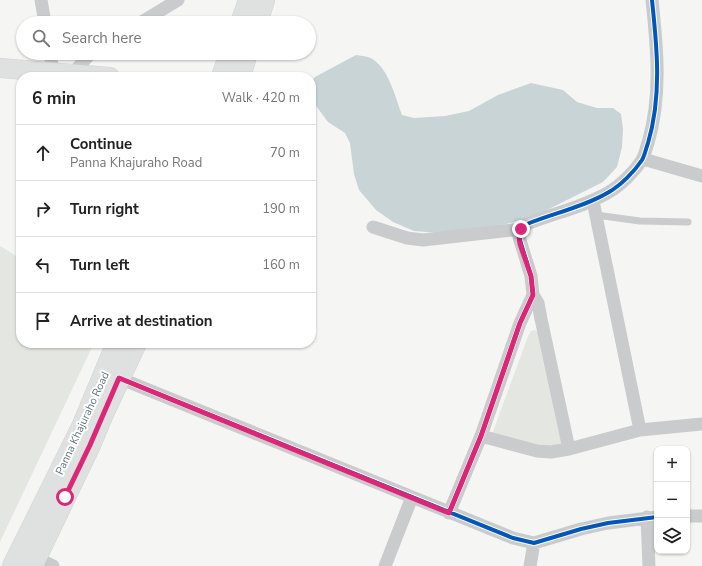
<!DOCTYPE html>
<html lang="en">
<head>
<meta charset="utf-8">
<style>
	body { margin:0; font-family:"Nunito Sans",sans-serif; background:#f2f2f2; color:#222 }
	.controls { position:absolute; right:12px; bottom:12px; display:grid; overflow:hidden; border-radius:8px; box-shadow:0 1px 3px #0004 }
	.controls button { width:36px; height:36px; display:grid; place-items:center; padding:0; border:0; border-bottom:1px solid #e0e0e0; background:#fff; color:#222; font:20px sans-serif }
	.stop { position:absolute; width:12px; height:12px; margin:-9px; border:3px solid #db2777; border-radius:50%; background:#fff }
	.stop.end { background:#db2777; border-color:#fff; box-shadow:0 1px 4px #0008 }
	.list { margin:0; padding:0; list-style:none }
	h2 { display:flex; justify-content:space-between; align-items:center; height:52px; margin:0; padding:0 16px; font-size:17px }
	h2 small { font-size:13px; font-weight:400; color:#767676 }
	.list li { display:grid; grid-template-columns:26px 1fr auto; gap:12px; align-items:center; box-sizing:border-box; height:56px; padding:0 16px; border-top:1px solid #e0e0e0 }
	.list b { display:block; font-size:15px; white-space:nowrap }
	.list p { margin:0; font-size:13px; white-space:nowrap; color:#767676 }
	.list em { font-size:13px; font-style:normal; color:#767676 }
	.icon { flex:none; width:22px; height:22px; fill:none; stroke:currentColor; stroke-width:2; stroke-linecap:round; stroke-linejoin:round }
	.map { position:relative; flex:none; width:702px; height:566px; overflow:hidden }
	.search { position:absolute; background:#fff; box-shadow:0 1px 3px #0004; left:16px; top:16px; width:300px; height:44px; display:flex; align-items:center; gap:10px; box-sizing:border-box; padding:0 14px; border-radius:22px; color:#767676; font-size:15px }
	.panel { position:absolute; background:#fff; box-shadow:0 1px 3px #0004; left:16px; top:72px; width:300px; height:276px; border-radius:16px }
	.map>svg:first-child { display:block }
	.green { fill:#e4e7e1 }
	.water { fill:#c8d4d5 }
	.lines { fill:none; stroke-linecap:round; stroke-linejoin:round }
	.secondary-casing { stroke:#d2d3d3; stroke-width:20 }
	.primary-casing { stroke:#d2d3d4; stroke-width:22 }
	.lane { stroke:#cacbcc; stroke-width:7 }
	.street { stroke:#cacbcc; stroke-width:13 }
	.secondary { stroke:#dfe0e0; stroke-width:19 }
	.primary { stroke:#dfe0e0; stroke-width:21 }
	.cycleway-casing { stroke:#fff; stroke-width:6 }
	.cycleway { stroke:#0057b8; stroke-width:4 }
	.route { stroke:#db2777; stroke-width:5 }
	.labels { text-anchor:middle; stroke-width:4; stroke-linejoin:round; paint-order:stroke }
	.street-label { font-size:11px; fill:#60767f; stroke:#fff }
</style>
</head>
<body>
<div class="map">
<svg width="702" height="566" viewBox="0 0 702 566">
	<rect width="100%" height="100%" fill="#f5f5f4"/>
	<path class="green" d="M 0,246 L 21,259 L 21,343 L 94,343 L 0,542 Z
		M 535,330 L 538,332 L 563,450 L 491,437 L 528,336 L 531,331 Z"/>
	<path class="water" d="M 356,55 C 360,56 365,56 368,57 C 388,64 395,97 402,115 L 414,118 L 445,116 L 469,111 L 498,95 L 531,83 L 563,90 L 577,102 L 597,108 L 613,108 L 621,114 L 623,129 L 622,147 L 617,167 L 603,182 L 535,216 L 495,227 L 440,233 L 414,231 L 393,222 L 376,210 L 359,190 L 354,174 L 350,143 L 345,133 L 328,122 L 311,99 L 311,82 L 315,77 Z"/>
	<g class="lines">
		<g class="secondary-casing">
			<path id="secondary" d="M 0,68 L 110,77"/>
		</g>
		<g class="primary-casing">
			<path id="primary" d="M 241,23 L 249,0
				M 257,23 L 264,0
				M 222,77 L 230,53
				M 240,77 L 247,53
				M 13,566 L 82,427 L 117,343
				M 32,566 L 90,445 L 102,416 L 136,343"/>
		</g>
		<path class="lane" d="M 596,215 L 640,221 L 688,222"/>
		<path class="street" d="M 41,0 L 45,23
			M 140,23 L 178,0
			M 50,53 L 53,71
			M 73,73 L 91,53
			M 643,159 L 702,176
			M 593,201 L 640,430
			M 373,227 L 407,238 L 423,240 L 521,229
			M 533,295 L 538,303 L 541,319 L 569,449
			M 119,378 L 513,538 L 534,543 L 581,529 L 608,523 L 657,517
			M 481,436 L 537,451 L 551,452 L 569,449 L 640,430 L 702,424
			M 449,513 L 481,436 L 520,323 L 533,295 L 531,276 L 519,237 L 521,229 L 527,224 C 554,213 584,207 609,192 C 621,185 634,172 642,160 C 645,155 646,148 648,143 C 662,96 657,47 652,0
			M 687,516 L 702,516
			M 647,517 L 649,566
			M 36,558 L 53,566
			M 385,566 L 412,497
			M 530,566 L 534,543"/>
		<use href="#secondary" class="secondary"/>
		<use href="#primary" class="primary"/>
		<g class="cycleway-casing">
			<path id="cycleway" d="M 119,378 L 513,538 L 534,543 L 581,529 L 608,523 L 657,517
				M 449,513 L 481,436 L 520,323 L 533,295 L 531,276 L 519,237 L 521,229 L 527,224 C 554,213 584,207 609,192 C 621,185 634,172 642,160 C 645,155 646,148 648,143 C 662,96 657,47 652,0"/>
		</g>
		<use href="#cycleway" class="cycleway"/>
	</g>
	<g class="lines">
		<path class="route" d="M 65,497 L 90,445 L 119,378 L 449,513 L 481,436 L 520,323 L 533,295 L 531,276 L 520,244 L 519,237 L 521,229"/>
	</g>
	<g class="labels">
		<g class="street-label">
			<text transform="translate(82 423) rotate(-65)" y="4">Panna Khajuraho Road</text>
		</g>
	</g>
</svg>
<div class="controls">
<button>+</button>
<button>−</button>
<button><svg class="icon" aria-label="layers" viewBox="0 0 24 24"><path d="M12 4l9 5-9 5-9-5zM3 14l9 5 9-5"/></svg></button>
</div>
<div class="stop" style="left:65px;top:497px"></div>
<div class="stop end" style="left:521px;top:229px"></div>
<div class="search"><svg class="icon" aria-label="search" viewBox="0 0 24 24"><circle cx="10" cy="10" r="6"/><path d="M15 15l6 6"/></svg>Search here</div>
<section class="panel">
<h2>6 min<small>Walk · 420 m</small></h2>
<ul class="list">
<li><svg class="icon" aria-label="ahead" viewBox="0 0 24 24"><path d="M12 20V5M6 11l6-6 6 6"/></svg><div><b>Continue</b><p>Panna Khajuraho Road</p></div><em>70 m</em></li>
<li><svg class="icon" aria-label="right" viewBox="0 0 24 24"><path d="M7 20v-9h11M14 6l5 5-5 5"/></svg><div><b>Turn right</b></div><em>190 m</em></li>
<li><svg class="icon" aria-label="left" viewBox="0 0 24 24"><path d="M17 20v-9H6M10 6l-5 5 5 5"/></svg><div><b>Turn left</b></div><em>160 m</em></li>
<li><svg class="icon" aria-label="arrive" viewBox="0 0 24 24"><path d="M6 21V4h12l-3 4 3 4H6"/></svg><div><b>Arrive at destination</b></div></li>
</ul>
</section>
</div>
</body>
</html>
